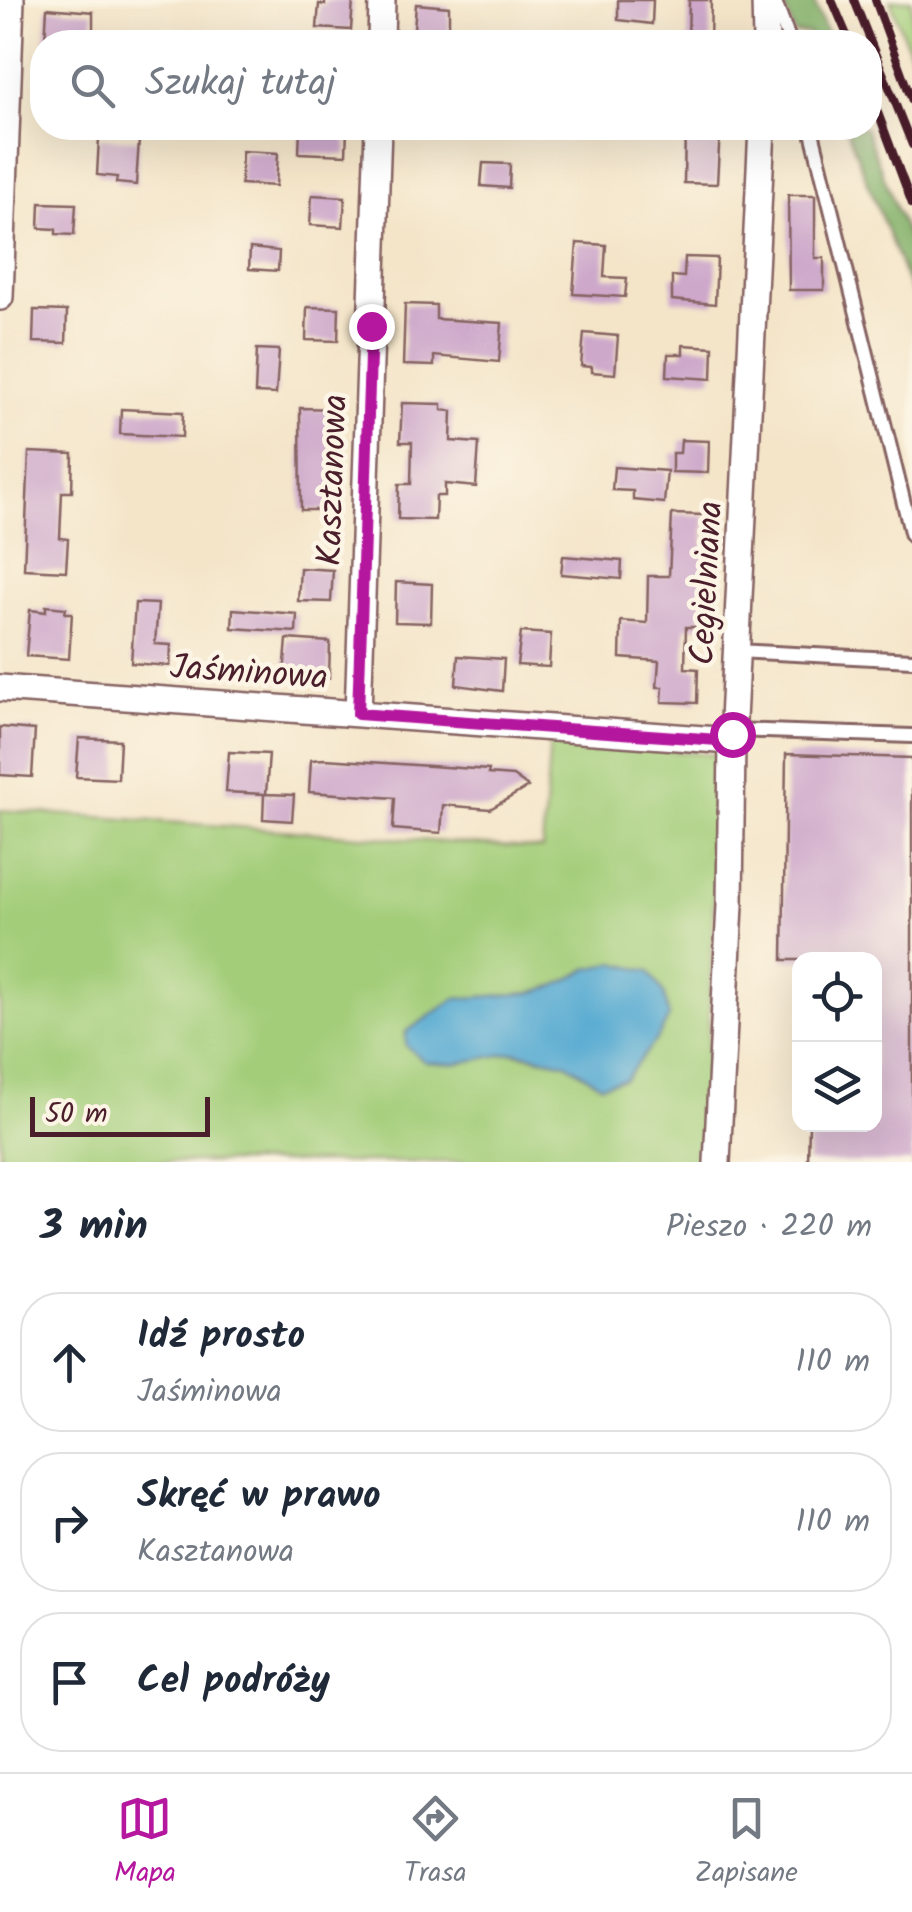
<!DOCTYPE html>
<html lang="pl">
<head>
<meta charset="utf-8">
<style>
	body { margin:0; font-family:Kalam,sans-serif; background:#f2f2f3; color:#1f2937 }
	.controls { position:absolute; right:30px; bottom:30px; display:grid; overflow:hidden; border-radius:20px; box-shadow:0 10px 40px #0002 }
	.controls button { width:90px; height:90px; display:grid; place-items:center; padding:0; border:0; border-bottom:2px solid #e0e1e3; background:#fff; color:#1f2937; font:50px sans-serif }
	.scale { position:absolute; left:30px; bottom:25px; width:180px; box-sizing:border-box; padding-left:10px; border:5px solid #4a1f2b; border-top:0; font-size:28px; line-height:35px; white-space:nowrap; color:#4a1f2b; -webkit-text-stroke:8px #fcf5e5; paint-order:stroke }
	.stop { position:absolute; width:30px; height:30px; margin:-22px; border:8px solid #b5179e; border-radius:50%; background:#fff }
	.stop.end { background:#b5179e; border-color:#fff; box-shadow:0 2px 10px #0008 }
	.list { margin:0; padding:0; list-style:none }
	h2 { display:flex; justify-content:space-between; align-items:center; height:130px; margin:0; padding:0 40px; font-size:42px }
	h2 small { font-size:32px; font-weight:400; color:#747a83 }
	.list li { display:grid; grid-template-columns:65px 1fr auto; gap:30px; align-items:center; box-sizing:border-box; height:140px; margin:0 20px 20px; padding:0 20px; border:2px solid #e0e1e3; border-radius:40px }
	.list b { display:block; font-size:38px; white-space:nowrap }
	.list p { margin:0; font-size:32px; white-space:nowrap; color:#747a83 }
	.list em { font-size:32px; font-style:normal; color:#747a83 }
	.icon { flex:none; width:55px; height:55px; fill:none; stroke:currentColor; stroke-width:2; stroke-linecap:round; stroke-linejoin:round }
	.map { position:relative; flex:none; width:912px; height:1162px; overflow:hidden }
	.search { position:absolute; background:#fff; box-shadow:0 10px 40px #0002; left:30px; right:30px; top:30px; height:110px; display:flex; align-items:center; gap:25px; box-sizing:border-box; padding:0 35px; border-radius:40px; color:#747a83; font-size:38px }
	.sheet { height:610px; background:#fff }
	nav { display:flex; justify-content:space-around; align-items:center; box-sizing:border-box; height:140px; border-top:2px solid #e0e1e3; background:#fff; font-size:28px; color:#747a83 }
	nav a { display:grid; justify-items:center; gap:5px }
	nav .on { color:#b5179e }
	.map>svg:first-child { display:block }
	.green { fill:#a3cd79; stroke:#767652; stroke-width:2.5; fill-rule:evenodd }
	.forest { fill:#82b069; stroke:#66684a; stroke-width:2.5 }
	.water { fill:#56aad2; stroke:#50647e; stroke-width:2.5 }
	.building { fill:#cda8cb }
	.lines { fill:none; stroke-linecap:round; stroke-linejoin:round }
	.service-casing { stroke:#866462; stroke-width:18 }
	.minor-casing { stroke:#866462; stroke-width:30 }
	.service { stroke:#fff; stroke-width:12 }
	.minor { stroke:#fff; stroke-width:25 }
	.rail { stroke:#4a1f2b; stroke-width:8 }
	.route { stroke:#b5179e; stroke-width:12 }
	.labels { text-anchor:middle; stroke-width:9; stroke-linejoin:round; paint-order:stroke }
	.street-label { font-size:35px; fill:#4a1f2b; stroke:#fcf5e5 }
</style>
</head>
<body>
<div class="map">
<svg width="912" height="1162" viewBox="0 0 912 1162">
	<rect width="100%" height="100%" fill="#fcf5e5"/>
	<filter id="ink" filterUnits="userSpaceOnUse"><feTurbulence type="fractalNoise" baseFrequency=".01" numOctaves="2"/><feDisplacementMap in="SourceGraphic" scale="20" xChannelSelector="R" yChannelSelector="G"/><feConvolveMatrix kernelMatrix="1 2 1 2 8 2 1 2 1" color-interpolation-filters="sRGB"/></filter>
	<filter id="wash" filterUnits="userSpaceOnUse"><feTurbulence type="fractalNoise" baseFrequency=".0048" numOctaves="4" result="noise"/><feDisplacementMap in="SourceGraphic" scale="40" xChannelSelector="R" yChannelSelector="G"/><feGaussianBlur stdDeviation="2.25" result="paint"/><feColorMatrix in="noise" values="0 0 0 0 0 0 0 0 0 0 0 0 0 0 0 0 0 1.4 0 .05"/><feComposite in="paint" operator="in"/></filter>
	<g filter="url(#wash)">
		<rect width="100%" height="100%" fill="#f4e5c9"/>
		<path class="green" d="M 890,0 L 912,0 L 912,58 Z
			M 550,741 L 720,755 L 703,1162 L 0,1162 L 0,810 L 542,849 ZM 588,969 L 634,1064 L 625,1079 L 601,1085 L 566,1063 L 406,1032 L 455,999 L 530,993 L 558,985 Z"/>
		<path class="forest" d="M 782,0 L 813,0 L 831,42 L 812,42 L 809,34 L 795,34 Z
			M 846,128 L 865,128 L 912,249 L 912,294 Z"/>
		<path class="water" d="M 614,963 L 649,971 L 664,994 L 669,1017 L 658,1037 L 625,1079 L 601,1085 L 566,1063 L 516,1052 L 454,1064 L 425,1062 L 406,1046 L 406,1032 L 455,999 L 530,993 L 558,985 L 588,969 Z"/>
		<g id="blocks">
			<path class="building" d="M 325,0 L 353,0 L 351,30 L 317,28 L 319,4 L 325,5 Z
				M 618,0 L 653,0 L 652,24 L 618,20 Z
				M 689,0 L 711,0 L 710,42 L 688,42 Z
				M 416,4 L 449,7 L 449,42 L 413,42 Z
				M 47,8 L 93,12 L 93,42 L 45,42 Z
				M 300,128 L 347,128 L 346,155 L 299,153 Z
				M 685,128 L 720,128 L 717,184 L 684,183 Z
				M 99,138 L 139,140 L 136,185 L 116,183 L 117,177 L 97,175 Z
				M 242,151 L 278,153 L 276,186 L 241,184 Z
				M 483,163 L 510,164 L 509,188 L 481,186 Z
				M 312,195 L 345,197 L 343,227 L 310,225 Z
				M 788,195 L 815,195 L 815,258 L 824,258 L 824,290 L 789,290 Z
				M 40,203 L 76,204 L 74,235 L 56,234 L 56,229 L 39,228 Z
				M 577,243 L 606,245 L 604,277 L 627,278 L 625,297 L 573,294 Z
				M 250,248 L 279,251 L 278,271 L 249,269 Z
				M 685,257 L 717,258 L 715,304 L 672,300 L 672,276 L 684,277 Z
				M 405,304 L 436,305 L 436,319 L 502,323 L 499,362 L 434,356 L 434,366 L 403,365 Z
				M 307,307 L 339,308 L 338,341 L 306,340 Z
				M 34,310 L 67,311 L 66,343 L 33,342 Z
				M 584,333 L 618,336 L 615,374 L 592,372 L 592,367 L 581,366 Z
				M 683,345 L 713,347 L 712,379 L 667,376 L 668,354 L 683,354 Z
				M 257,349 L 279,350 L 276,394 L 255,393 Z
				M 402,403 L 442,404 L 442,410 L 452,411 L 451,441 L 479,443 L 476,487 L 445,484 L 445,496 L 436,496 L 435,520 L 398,519 L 399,484 L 411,484 L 412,442 L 400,442 Z
				M 300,408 L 336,409 L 334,510 L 301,510 Z
				M 121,409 L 183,412 L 182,437 L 120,434 Z
				M 681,440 L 709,441 L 708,473 L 672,472 L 672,453 L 680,453 Z
				M 29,452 L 73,454 L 72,492 L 62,492 L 60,538 L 68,539 L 66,571 L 24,569 Z
				M 614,467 L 667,471 L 664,503 L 633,500 L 633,491 L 612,490 Z
				M 672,514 L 705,515 L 701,627 L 686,627 L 685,668 L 698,669 L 697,703 L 662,702 L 663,687 L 657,687 L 659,661 L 620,658 L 621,621 L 647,623 L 648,576 L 669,576 Z
				M 563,556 L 622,561 L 621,579 L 561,574 Z
				M 300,568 L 333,570 L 331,602 L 298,601 Z
				M 396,582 L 432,584 L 431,623 L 395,622 Z
				M 135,603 L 158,604 L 155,644 L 171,645 L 170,666 L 131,663 Z
				M 46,606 L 66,608 L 65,613 L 72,613 L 69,659 L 26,656 L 30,610 L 46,612 Z
				M 233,609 L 297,614 L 296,632 L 232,628 Z
				M 521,632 L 551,634 L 549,667 L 517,665 Z
				M 287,639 L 330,642 L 329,678 L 284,675 Z
				M 458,656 L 504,659 L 502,691 L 456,685 Z
				M 0,727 L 35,730 L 32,777 L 0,775 Z
				M 79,738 L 120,740 L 118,779 L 76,777 Z
				M 229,752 L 269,754 L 266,794 L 294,795 L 292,821 L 263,819 L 264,794 L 226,792 Z
				M 786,754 L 912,758 L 912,1162 L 808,1162 L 809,1124 L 874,1124 L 874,960 L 783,960 Z
				M 325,759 L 489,770 L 488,774 L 513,776 L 528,787 L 490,809 L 443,805 L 441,833 L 393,829 L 395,798 L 309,792 L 311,760 Z"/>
		</g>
	</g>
	<g filter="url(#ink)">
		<use href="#blocks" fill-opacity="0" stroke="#866462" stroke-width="2.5"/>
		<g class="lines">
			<g class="service-casing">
				<path id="service" d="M 774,0 L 790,42
					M 811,128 L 912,536
					M 736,651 L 912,660
					M 733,730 L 912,736"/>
			</g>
			<g class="minor-casing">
				<path id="minor" d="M 765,0 L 766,42
					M 381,42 L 382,0
					M 0,297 L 11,0
					M 0,688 L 732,741
					M 358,714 L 378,128
					M 717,1162 L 730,905 L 732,741 L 762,128"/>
			</g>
			<use href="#service" class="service"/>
			<use href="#minor" class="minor"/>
			<path class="rail" d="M 832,0 L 850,42
				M 854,0 L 912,145
				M 875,0 L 912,101
				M 870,91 L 912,204"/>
		</g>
	</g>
	<g class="lines" filter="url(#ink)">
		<path class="route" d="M 371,326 L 358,714 L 732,741 L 732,734"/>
	</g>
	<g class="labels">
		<g class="street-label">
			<text transform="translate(331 480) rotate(-88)" y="12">Kasztanowa</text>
			<text transform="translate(705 583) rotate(-87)" y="12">Cegielniana</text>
			<text transform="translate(249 671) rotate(4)" y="12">Jaśminowa</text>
		</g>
	</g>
</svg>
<div class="controls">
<button><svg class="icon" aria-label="locate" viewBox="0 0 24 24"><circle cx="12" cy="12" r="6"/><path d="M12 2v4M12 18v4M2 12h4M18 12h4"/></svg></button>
<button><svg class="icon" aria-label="layers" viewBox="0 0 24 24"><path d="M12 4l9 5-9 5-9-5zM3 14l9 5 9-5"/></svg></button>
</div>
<div class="scale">50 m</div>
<div class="stop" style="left:732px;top:734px"></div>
<div class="stop end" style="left:371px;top:326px"></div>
<div class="search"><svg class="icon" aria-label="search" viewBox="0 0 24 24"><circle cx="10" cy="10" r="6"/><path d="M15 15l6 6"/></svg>Szukaj tutaj</div>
</div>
<section class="sheet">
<h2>3 min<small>Pieszo · 220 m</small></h2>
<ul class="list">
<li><svg class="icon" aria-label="ahead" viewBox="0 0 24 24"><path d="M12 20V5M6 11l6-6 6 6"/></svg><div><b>Idź prosto</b><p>Jaśminowa</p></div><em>110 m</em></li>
<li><svg class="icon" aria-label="right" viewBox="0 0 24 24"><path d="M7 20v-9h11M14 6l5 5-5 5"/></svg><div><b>Skręć w prawo</b><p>Kasztanowa</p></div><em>110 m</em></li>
<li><svg class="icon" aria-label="arrive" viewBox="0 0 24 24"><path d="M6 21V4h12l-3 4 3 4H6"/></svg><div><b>Cel podróży</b></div></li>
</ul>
</section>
<nav>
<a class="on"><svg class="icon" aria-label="map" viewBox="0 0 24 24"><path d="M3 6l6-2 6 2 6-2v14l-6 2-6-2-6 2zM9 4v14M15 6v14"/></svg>Mapa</a>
<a><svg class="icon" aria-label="directions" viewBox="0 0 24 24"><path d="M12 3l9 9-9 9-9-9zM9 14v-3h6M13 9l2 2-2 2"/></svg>Trasa</a>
<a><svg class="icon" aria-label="saved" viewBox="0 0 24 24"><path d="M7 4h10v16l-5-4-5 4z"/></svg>Zapisane</a>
</nav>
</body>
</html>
